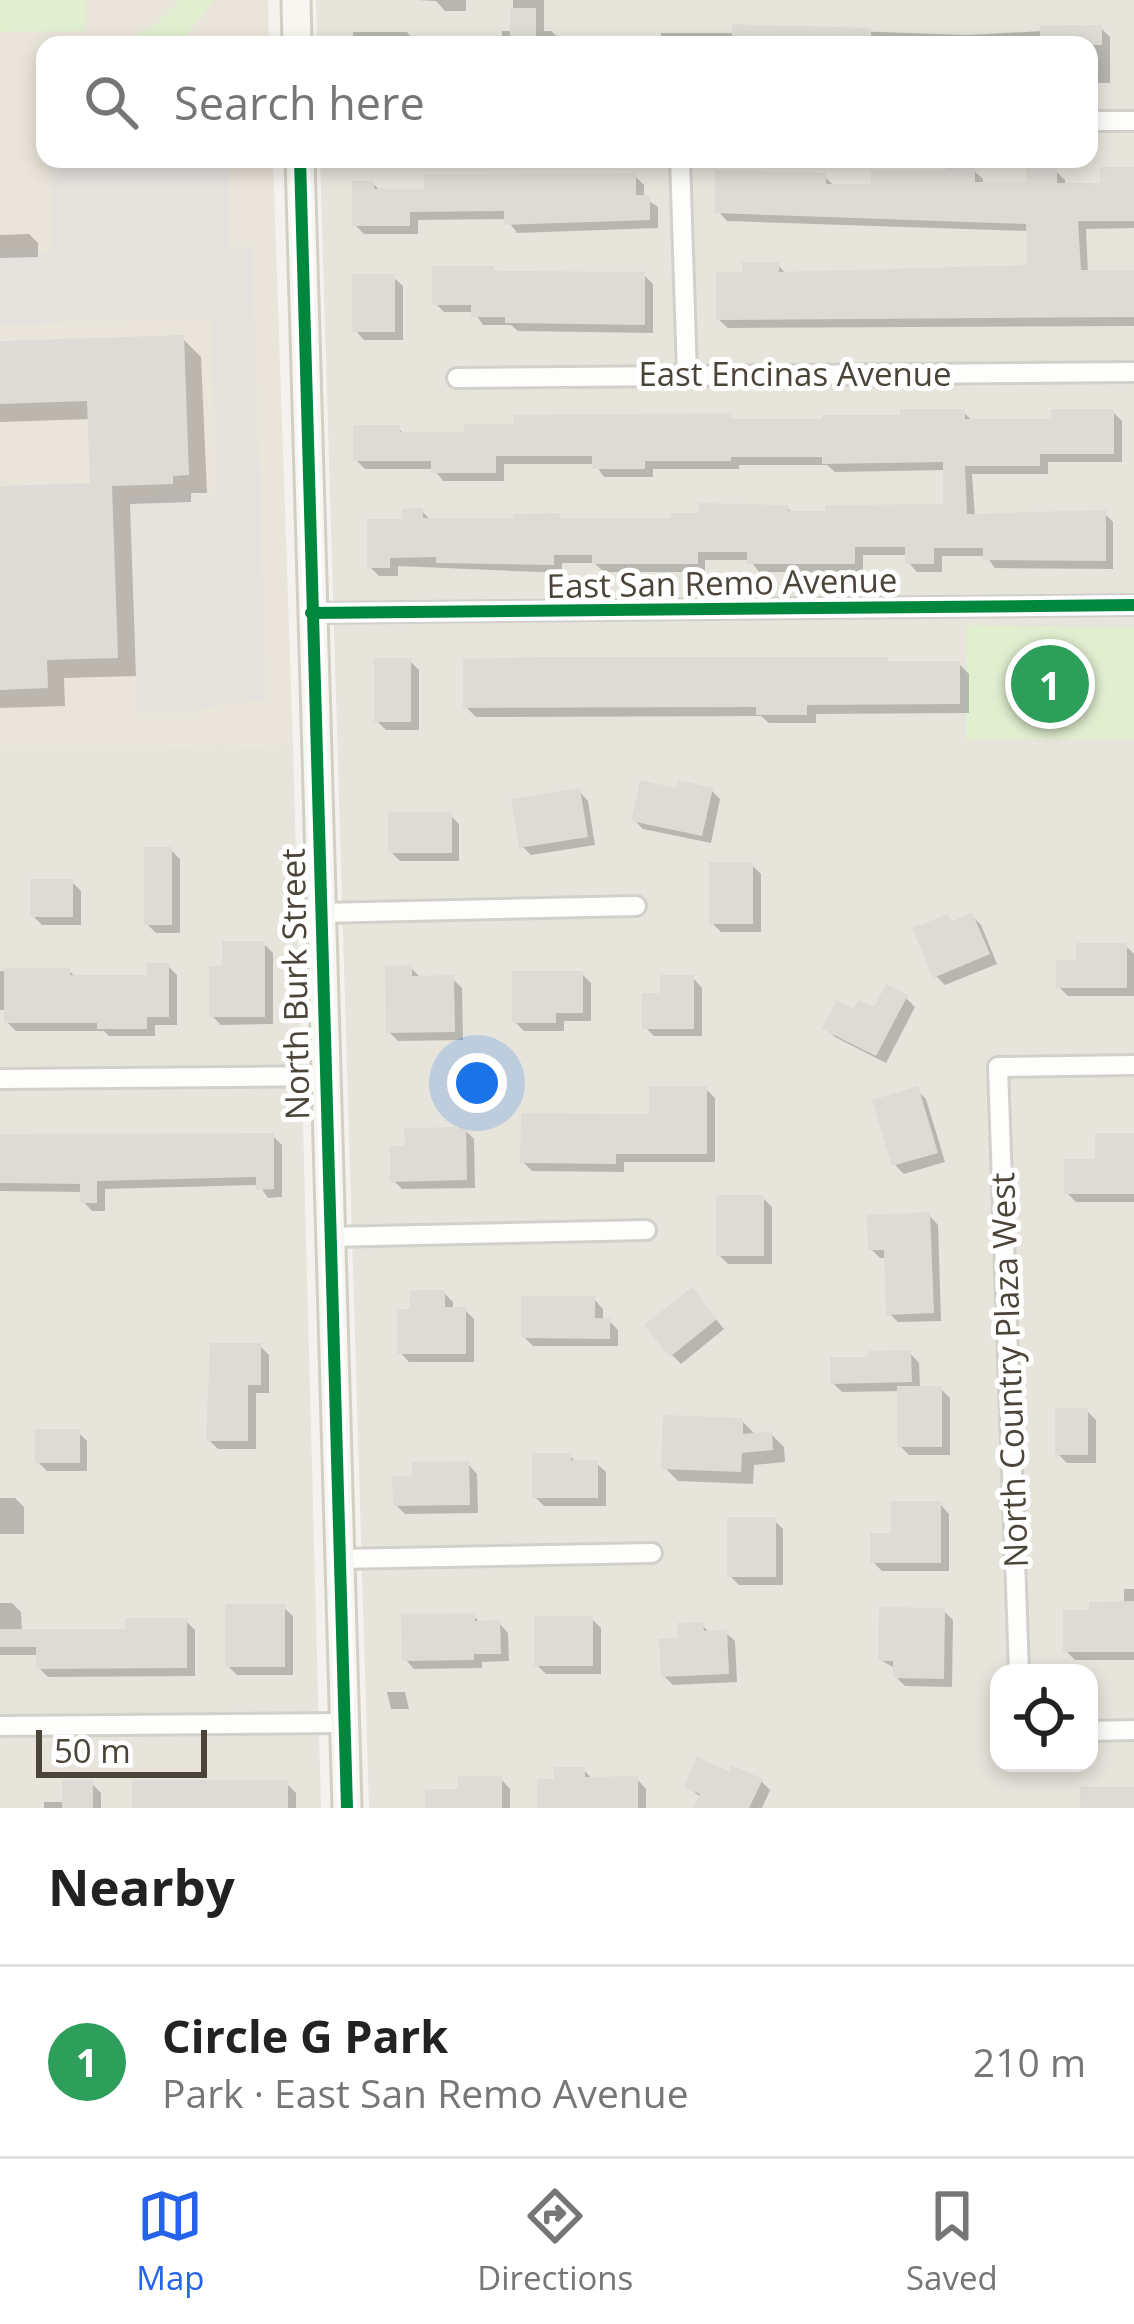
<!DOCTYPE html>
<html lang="en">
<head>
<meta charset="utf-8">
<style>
	body { margin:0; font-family:"Open Sans",sans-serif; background:#f2f2f2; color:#222 }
	.controls { position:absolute; right:36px; bottom:36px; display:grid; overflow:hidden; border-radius:24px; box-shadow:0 6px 18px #0003 }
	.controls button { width:108px; height:108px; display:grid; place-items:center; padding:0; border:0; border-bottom:3px solid #e0e0e0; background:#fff; color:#222; font:60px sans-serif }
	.scale { position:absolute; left:36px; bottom:30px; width:171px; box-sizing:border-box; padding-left:12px; border:6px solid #4b4439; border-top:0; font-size:33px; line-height:42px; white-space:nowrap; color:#4b4439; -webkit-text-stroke:9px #fff; paint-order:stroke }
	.you { position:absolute; left:477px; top:1083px; width:42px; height:42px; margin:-30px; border:9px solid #fff; border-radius:50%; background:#1a73e8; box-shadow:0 0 0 18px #1a73e833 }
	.badge { display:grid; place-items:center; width:78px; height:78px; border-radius:50%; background:#2563eb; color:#fff; font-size:39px; font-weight:700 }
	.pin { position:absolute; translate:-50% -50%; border:6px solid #fff; box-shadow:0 3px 12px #0006 }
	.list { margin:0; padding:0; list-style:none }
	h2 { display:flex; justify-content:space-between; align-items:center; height:156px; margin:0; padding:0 48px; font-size:51px }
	h2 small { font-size:39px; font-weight:400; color:#767676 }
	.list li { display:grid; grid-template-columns:78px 1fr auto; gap:36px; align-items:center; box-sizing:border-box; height:192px; padding:0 48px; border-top:3px solid #e0e0e0 }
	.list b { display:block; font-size:45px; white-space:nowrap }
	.list p { margin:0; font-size:39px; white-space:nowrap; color:#767676 }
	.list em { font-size:39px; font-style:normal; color:#767676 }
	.icon { flex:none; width:66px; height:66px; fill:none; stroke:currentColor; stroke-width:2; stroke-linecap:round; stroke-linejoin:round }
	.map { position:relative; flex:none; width:1134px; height:1808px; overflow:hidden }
	.search { position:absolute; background:#fff; box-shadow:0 6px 18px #0003; left:36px; right:36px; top:36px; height:132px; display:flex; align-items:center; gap:30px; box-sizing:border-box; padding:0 42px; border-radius:24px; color:#767676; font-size:45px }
	.sheet { height:348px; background:#fff }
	nav { display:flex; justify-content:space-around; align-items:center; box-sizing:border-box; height:168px; border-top:3px solid #e0e0e0; background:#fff; font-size:33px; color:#767676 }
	nav a { display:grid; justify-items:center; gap:6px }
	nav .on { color:#2563eb }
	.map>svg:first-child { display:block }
	.residential { fill:#e7e4dc; fill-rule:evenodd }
	.education { fill:#eae5da }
	.green { fill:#e1eecf }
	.parking { fill:#e6e3df }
	.shadow { fill:#0003 }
	.building { fill:#dedbd6 }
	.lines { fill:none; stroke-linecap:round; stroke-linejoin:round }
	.street-casing { stroke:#d2d0cb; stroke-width:24 }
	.secondary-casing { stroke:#d3cfc5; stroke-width:33 }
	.street { stroke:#fdfdfc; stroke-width:18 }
	.secondary { stroke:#f7f6f1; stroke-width:27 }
	.cycleway-casing { stroke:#fff; stroke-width:20 }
	.cycleway { stroke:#00873e; stroke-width:12 }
	.labels { text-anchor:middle; stroke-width:10; stroke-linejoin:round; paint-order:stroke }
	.street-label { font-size:33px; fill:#4b4439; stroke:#fff }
</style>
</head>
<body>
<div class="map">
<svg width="1134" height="1808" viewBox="0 0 1134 1808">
	<rect width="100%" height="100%" fill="#f4f2ee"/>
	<path class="residential" d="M 316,0 L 1134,0 L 1134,1808 L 369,1808 L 320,159 L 1089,159 L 1089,45 L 317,45 ZM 999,1673 L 1089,1673 L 1089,1763 L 999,1763 Z
		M 293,745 L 321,1808 L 0,1808 L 0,749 Z"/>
	<path class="education" d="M 0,0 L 268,0 L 269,45 L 45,45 L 45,159 L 273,159 L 293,745 L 0,749 Z"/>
	<path class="green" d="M 0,0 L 86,0 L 86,31 L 0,32 Z
		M 180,0 L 215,0 L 178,45 L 109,45 L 152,28 Z
		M 967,625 L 1134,628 L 1134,739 L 966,740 Z"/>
	<path class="parking" d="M 49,159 L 226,159 L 229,247 L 252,247 L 266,701 L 222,703 L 194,713 L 138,714 L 129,497 L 217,494 L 211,318 L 0,324 L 0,255 L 53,253 Z"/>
	<path class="shadow" d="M 418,0 L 466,0 L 466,11 L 445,11 L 436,1 Z
		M 513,0 L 544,0 L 544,31 L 551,31 L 562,41 L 661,41 L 661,33 L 735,33 L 735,27 L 967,35 L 1101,28 L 1110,37 L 1110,83 L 1089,83 L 1089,45 L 353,45 L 353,32 L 407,32 L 416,43 L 502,43 L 502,31 L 513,31 Z
		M 973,170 L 983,179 L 983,185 L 1029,185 L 1056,171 L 1065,180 L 1065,186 L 1103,186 L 1134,171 L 1134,228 L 1086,229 L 1088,273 L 1134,273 L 1134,326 L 728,328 L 718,319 L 745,275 L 778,265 L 787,275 L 1030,268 L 1029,231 L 727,221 L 718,211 L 824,176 L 835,187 L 874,187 Z
		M 635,176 L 644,185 L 644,198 L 658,207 L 658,228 L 517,233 L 507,219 L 418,220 L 418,234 L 364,234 L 355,225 L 373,184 L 382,192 Z
		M 29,234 L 38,243 L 38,257 L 0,258 L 0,235 Z
		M 435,269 L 644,275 L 653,284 L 653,333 L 518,331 L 511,325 L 483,325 L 474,312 L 444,312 L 435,303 Z
		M 393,277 L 403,286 L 403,340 L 364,340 L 355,330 Z
		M 182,338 L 201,357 L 207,493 L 191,493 L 191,502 L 130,504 L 136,676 L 64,678 L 65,706 L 0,708 L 0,489 L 93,486 L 91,419 L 0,422 L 0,344 Z
		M 963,412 L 974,422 L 1054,422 L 1113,412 L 1122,421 L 1122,462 L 1048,462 L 1048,474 L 972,474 L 975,517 L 1104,513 L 1113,522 L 1113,569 L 995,568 L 986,556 L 942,556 L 942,572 L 917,572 L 908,562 L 908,555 L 863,555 L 863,572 L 759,572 L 750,560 L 705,560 L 705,572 L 604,572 L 594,563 L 562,563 L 562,573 L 398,566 L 398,576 L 379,576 L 370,567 L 406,522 L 422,511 L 431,521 L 516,521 L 558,516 L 563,521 L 674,521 L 787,508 L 794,514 L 946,507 L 946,470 L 835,472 L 827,465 L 739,465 L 739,469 L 653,469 L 653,477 L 604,477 L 595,464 L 504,464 L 504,481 L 443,481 L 434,469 L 365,469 L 356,460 L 398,428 L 405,435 L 467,435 L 729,416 L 735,422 L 903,418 Z
		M 887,660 L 891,664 L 959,664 L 969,674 L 969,713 L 816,714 L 816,723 L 769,723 L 761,716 L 476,717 L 466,707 Z
		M 410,661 L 419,670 L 419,730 L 386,730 L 377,721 Z
		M 711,790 L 720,799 L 711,843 L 643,829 L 634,820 L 678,791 Z
		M 579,791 L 588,801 L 595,845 L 531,855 L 522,846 Z
		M 450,815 L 459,824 L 459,861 L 400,861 L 391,852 Z
		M 171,850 L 180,859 L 180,933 L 156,933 L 147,924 Z
		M 752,865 L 761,874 L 761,932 L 721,932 L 712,923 Z
		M 72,882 L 81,891 L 81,925 L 42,925 L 33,916 Z
		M 972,916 L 981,925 L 997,964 L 945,985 L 936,976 L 947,917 L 953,924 Z
		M 264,944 L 273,953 L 273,1024 L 221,1025 L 212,1016 L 225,969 Z
		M 1126,946 L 1134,954 L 1134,996 L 1068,996 L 1059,987 L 1079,963 Z
		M 168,966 L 177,975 L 177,1025 L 155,1025 L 155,1036 L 109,1036 L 104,1031 L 16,1031 L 7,1022 L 7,1010 L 0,1010 L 0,971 L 69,971 L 77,978 L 150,978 Z
		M 411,968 L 422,979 L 453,979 L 462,988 L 463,1040 L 398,1041 L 389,1032 Z
		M 582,974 L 591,983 L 591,1021 L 564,1021 L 564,1031 L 524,1031 L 515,1022 Z
		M 693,978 L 702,988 L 702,1036 L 654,1036 L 645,1027 L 663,996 Z
		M 906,998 L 915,1007 L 886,1063 L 835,1037 L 826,1028 L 855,1013 L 875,1012 Z
		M 706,1089 L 715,1098 L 715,1162 L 624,1162 L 624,1172 L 532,1171 L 523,1162 L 652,1117 Z
		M 917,1090 L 926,1099 L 945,1162 L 904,1174 L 895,1165 Z
		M 465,1130 L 474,1139 L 475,1188 L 402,1189 L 393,1180 Z
		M 0,1135 L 273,1136 L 282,1145 L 282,1197 L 268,1198 L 259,1185 L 105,1189 L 105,1211 L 92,1211 L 83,1201 L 83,1192 L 0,1191 Z
		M 1134,1136 L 1134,1202 L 1076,1202 L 1067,1193 L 1098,1162 Z
		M 763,1198 L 772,1207 L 772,1264 L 728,1264 L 719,1255 Z
		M 929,1215 L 938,1225 L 941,1321 L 898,1322 L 889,1313 L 887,1258 L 880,1258 L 871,1249 Z
		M 444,1293 L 453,1302 L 453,1310 L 465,1310 L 474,1319 L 474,1362 L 409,1362 L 400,1352 L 413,1312 Z
		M 594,1299 L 603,1309 L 603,1321 L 609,1321 L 618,1330 L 618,1346 L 533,1346 L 524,1337 Z
		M 700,1300 L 724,1329 L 681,1364 L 672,1355 Z
		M 260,1346 L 269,1355 L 269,1393 L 256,1393 L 256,1449 L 218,1449 L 209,1440 Z
		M 910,1353 L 919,1363 L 920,1389 L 941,1389 L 950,1398 L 950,1455 L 909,1455 L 900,1446 L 900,1391 L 842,1392 L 833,1383 Z
		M 1087,1411 L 1096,1420 L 1096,1463 L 1067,1463 L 1058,1454 Z
		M 742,1421 L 756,1435 L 771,1434 L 784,1447 L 785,1462 L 754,1465 L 753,1484 L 678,1481 L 664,1467 Z
		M 78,1432 L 87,1441 L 87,1471 L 47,1471 L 38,1462 Z
		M 570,1456 L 577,1463 L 596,1463 L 606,1472 L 606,1506 L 544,1506 L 535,1497 Z
		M 468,1464 L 477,1474 L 478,1513 L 405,1514 L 396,1505 L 415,1479 Z
		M 0,1498 L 15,1498 L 24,1507 L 24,1534 L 0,1534 Z
		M 940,1504 L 949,1514 L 949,1571 L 882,1571 L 873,1562 L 894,1536 Z
		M 774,1520 L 783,1529 L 783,1585 L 739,1585 L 730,1576 Z
		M 1124,1589 L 1134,1589 L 1134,1660 L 1075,1660 L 1066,1651 L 1092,1613 L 1124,1605 Z
		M 0,1603 L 12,1603 L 21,1612 L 22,1632 L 128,1632 L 186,1621 L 195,1630 L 195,1676 L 48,1677 L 39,1668 L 39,1655 L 0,1655 Z
		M 283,1607 L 293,1616 L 293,1675 L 237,1675 L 228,1666 Z
		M 944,1611 L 953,1620 L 952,1687 L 905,1686 L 896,1677 L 896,1669 L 881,1660 Z
		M 474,1616 L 481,1624 L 499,1623 L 508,1633 L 509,1661 L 482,1662 L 482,1668 L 414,1669 L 405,1659 Z
		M 592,1619 L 601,1628 L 601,1674 L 546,1674 L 537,1665 Z
		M 702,1625 L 710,1633 L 725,1632 L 735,1641 L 737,1682 L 673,1685 L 664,1676 L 681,1641 Z
		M 387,1692 L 405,1692 L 409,1709 L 391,1709 Z
		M 584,1770 L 593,1780 L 637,1779 L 646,1789 L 646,1808 L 540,1808 L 557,1782 Z
		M 730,1775 L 761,1781 L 770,1790 L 762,1808 L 703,1808 L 702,1798 L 687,1786 Z
		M 501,1779 L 510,1789 L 510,1808 L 428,1808 Z
		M 92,1784 L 101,1793 L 101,1808 L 44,1808 L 44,1802 L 65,1802 Z
		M 287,1784 L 296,1793 L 296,1808 L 135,1808 Z"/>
	<path class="building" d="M 510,8 L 536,8 L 536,45 L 510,45 Z
		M 732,24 L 871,28 L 871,45 L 732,45 Z
		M 1040,25 L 1102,25 L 1102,45 L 1040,45 Z
		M 946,167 L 975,167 L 975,182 L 1026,182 L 1026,168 L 1057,168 L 1057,183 L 1100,183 L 1100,167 L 1134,167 L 1134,221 L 1078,221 L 1081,270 L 1134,270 L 1134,317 L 716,320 L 716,272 L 742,272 L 742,262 L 779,262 L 779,272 L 1027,265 L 1026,224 L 715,213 L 715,170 L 826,173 L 826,184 L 871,184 L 871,170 L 946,170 Z
		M 636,173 L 636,195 L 650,195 L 650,220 L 504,225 L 504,211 L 410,212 L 410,226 L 352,226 L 352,181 L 374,181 L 374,189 L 424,189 L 424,175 Z
		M 432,266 L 494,266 L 494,271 L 645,272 L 645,325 L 505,323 L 505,317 L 471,317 L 471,305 L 432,305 Z
		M 352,274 L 395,274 L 395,332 L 352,332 Z
		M 184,335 L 189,475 L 173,476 L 173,484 L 112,486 L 118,658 L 47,660 L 48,688 L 0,690 L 0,486 L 90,483 L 87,401 L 0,404 L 0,341 Z
		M 900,409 L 965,409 L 965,419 L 1051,419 L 1051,409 L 1114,409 L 1114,454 L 1040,454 L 1040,466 L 965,466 L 967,514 L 1106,510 L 1106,561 L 983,560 L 983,548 L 934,548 L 934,564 L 905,564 L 905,547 L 855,547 L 855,564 L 747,564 L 747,552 L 698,552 L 698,564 L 592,564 L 592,555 L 554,555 L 554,565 L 436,563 L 436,557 L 390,558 L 390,568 L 367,568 L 367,519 L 403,519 L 402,509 L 423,508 L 423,518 L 513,518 L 513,514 L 559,513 L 559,518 L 671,518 L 671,513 L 699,513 L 699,503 L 788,505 L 788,511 L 825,511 L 825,505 L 943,504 L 943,462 L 822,464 L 822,457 L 731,457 L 731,461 L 645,461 L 645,469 L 592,469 L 592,456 L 496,456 L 496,473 L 431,473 L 431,461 L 353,461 L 353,425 L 400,425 L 400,432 L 464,432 L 464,424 L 514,424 L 514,415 L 731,413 L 731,419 L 822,419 L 822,415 L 900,415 Z
		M 536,657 L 888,657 L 888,661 L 960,661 L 960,704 L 807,705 L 807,715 L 756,715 L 756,707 L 463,708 L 463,659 Z
		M 374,658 L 411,658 L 411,722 L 374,722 Z
		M 640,780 L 676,788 L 678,780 L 713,788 L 702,836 L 631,821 Z
		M 580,788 L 588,837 L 519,848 L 511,799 Z
		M 388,812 L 452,812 L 452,853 L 388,853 Z
		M 144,847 L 172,847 L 172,925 L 144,925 Z
		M 709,862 L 753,862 L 753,924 L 709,924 Z
		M 30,879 L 73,879 L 73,917 L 30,917 Z
		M 972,912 L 990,954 L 933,978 L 912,928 L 948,914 L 951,922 Z
		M 222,941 L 265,941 L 265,1017 L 209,1017 L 209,966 L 222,966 Z
		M 1076,943 L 1127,943 L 1127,988 L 1056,988 L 1056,960 L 1076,960 Z
		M 147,963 L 169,963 L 169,1017 L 147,1017 L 147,1029 L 97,1029 L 97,1023 L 4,1023 L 4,968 L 70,968 L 70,975 L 147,975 Z
		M 412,965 L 412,976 L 454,975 L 455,1032 L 386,1033 L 385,966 Z
		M 512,971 L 583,971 L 583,1013 L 556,1013 L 556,1023 L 512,1023 Z
		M 660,975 L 694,975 L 694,1029 L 642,1029 L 642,993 L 660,993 Z
		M 886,984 L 908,995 L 876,1056 L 822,1029 L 837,1000 L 854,1009 L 858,1000 L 874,1007 Z
		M 649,1086 L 707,1086 L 707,1154 L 616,1154 L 616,1164 L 520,1163 L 521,1113 L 649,1114 Z
		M 918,1086 L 938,1153 L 892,1166 L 872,1100 Z
		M 466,1127 L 467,1180 L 390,1182 L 390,1146 L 405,1146 L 404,1128 Z
		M 274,1133 L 274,1189 L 256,1190 L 256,1177 L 97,1181 L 97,1203 L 80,1203 L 80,1184 L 0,1183 L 0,1134 Z
		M 1095,1133 L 1134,1133 L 1134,1194 L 1064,1194 L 1064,1159 L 1095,1159 Z
		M 716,1195 L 764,1195 L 764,1256 L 716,1256 Z
		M 930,1212 L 934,1313 L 886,1315 L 884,1250 L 868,1250 L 867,1215 Z
		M 692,1287 L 717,1319 L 670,1357 L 644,1325 Z
		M 410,1290 L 445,1290 L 445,1307 L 466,1307 L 466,1354 L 397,1354 L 397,1309 L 410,1309 Z
		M 521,1296 L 595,1296 L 595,1318 L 610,1318 L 610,1339 L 521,1338 Z
		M 210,1343 L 261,1343 L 261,1385 L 248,1385 L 248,1441 L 206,1441 Z
		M 911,1350 L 912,1382 L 830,1384 L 830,1357 L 868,1357 L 868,1351 Z
		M 897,1386 L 942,1386 L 942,1447 L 897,1447 Z
		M 1055,1408 L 1088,1408 L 1088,1455 L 1055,1455 Z
		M 663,1415 L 743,1418 L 743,1434 L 772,1431 L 773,1450 L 742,1453 L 741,1472 L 661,1469 Z
		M 35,1429 L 80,1429 L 80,1463 L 35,1463 Z
		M 532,1453 L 571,1453 L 571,1460 L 598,1460 L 598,1498 L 532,1498 Z
		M 469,1461 L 470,1505 L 393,1506 L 392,1476 L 412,1476 L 412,1462 Z
		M 891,1501 L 941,1501 L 941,1563 L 870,1563 L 870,1533 L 891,1533 Z
		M 727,1517 L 776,1517 L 776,1577 L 727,1577 Z
		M 1134,1601 L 1134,1652 L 1063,1652 L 1063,1610 L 1089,1610 L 1089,1602 Z
		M 225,1604 L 285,1604 L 285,1667 L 225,1667 Z
		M 879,1607 L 945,1608 L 944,1679 L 893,1678 L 893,1661 L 878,1661 Z
		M 475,1613 L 475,1621 L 500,1620 L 501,1654 L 474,1654 L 474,1660 L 402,1661 L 401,1614 Z
		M 534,1616 L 593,1616 L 593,1666 L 534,1666 Z
		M 125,1618 L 187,1618 L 187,1668 L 36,1669 L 36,1647 L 0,1647 L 0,1629 L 125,1629 Z
		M 703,1622 L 704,1631 L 727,1629 L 729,1674 L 661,1677 L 659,1639 L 678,1638 L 677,1623 Z
		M 697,1757 L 729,1771 L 731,1765 L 763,1779 L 749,1808 L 694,1808 L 700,1794 L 684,1787 Z
		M 554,1767 L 585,1767 L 585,1777 L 638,1776 L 638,1808 L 537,1808 L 537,1779 L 554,1779 Z
		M 458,1776 L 502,1776 L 502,1808 L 425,1808 L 425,1789 L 458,1789 Z
		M 62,1780 L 93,1780 L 93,1808 L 62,1808 Z
		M 132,1780 L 288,1780 L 288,1808 L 132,1808 Z
		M 1080,1787 L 1134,1787 L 1134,1808 L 1080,1808 Z"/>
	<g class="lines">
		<g class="street-casing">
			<path id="street" d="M 1089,121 L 1134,121
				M 680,159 L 687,375
				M 457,378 L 1134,372
				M 311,613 L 1134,605
				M 320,913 L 636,906
				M 0,1079 L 324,1076
				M 329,1237 L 646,1230
				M 338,1559 L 652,1553
				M 1019,1673 L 998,1067 L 1134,1065
				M 0,1726 L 344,1723
				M 1089,1731 L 1134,1730"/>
		</g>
		<g class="secondary-casing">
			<path id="secondary" d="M 296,0 L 297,45
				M 300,159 L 347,1808"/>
		</g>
		<use href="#street" class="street"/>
		<use href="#secondary" class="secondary"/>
		<g class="cycleway-casing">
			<path id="cycleway" d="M 300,159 L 347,1808
				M 311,613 L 1134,605"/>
		</g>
		<use href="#cycleway" class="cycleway"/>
	</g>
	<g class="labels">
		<g class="street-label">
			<text x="795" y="386">East Encinas Avenue</text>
			<text transform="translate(722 583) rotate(-1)" y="12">East San Remo Avenue</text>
			<text transform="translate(295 984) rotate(-91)" y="12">North Burk Street</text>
			<text transform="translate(1009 1370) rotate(-92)" y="12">North Country Plaza West</text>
		</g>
	</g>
</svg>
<div class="controls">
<button><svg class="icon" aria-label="locate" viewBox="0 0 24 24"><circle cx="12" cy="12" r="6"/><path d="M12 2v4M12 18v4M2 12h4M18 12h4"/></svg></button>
</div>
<div class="scale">50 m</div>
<div class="you"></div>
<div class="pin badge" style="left:1050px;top:684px;background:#2e9e5b">1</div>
<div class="search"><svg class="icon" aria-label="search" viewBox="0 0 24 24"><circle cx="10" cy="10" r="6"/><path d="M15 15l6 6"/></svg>Search here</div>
</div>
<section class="sheet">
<h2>Nearby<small></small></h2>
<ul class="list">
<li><span class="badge" style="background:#2e9e5b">1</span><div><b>Circle G Park</b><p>Park · East San Remo Avenue</p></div><em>210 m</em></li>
</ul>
</section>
<nav>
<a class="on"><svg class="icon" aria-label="map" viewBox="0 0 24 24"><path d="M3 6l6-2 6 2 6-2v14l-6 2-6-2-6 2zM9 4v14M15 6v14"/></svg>Map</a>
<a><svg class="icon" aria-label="directions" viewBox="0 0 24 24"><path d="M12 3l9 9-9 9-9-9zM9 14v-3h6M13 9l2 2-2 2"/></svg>Directions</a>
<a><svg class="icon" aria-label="saved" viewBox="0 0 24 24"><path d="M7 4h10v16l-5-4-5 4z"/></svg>Saved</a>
</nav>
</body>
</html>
